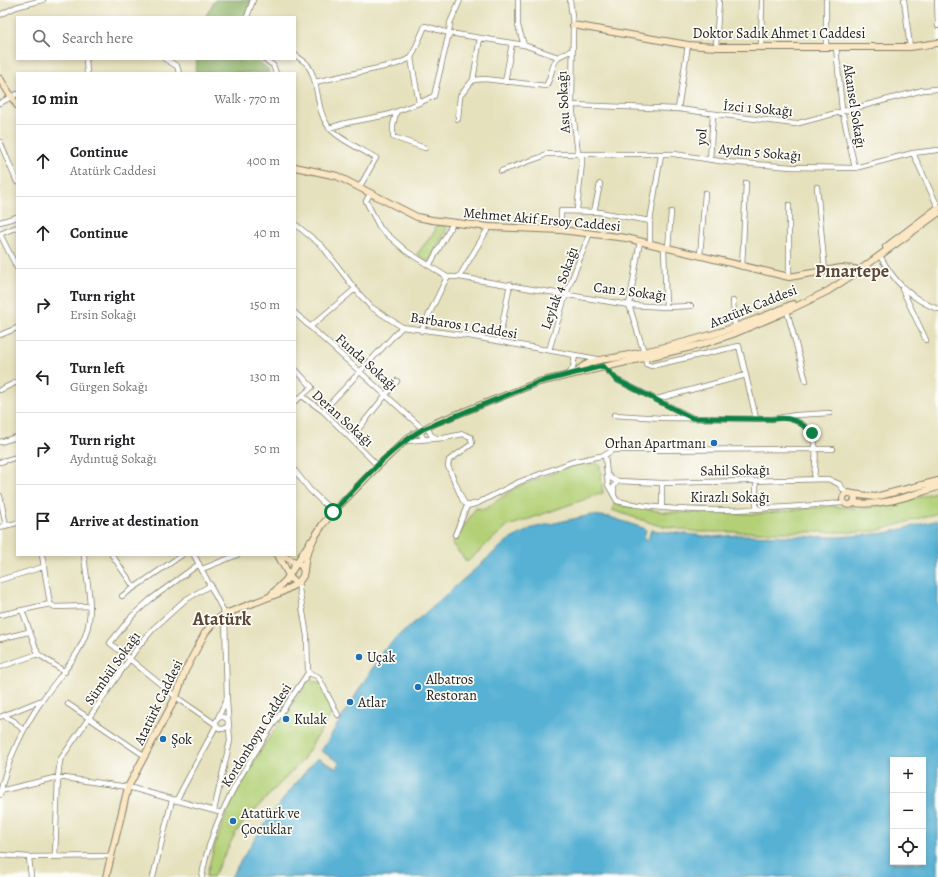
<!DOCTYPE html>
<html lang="en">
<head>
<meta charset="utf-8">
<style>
	body { margin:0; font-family:Alegreya,serif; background:#f6f6f6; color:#202124 }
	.controls { position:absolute; right:12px; bottom:12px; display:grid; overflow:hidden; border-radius:0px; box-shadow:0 2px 6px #0003 }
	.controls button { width:36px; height:36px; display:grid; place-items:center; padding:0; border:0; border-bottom:1px solid #e0e0e0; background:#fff; color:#202124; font:20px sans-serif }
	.stop { position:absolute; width:12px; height:12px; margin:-9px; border:3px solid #0b8043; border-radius:50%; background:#fff }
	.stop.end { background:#0b8043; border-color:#fff; box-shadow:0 1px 4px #0008 }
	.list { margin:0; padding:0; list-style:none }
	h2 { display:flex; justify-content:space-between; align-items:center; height:52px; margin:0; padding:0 16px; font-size:17px }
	h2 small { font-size:13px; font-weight:400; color:#757577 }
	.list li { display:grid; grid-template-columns:26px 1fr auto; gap:12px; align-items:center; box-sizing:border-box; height:72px; padding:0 16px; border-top:1px solid #e0e0e0 }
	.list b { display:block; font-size:15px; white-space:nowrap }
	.list p { margin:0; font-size:13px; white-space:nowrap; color:#757577 }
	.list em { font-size:13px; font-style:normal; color:#757577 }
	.icon { flex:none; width:22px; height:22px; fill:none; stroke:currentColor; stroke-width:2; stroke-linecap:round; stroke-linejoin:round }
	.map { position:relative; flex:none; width:938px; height:877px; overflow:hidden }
	.search { position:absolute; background:#fff; box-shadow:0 2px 6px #0003; left:16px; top:16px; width:280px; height:44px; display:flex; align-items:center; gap:10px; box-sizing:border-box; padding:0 14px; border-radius:0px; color:#757577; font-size:15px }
	.panel { position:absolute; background:#fff; box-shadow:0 2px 6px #0003; left:16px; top:72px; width:280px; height:484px; border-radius:0px }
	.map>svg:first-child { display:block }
	.green { fill:#b3d077; stroke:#68764a }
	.forest { fill:#8eb268; stroke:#556742 }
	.water { fill:#57b1d4; stroke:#3a6678; fill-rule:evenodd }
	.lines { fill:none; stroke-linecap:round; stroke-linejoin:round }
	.street-casing { stroke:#817e6c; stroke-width:6 }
	.secondary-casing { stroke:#817e6c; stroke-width:8 }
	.street { stroke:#fff; stroke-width:4.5 }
	.secondary { stroke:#fbe7c3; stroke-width:6 }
	.route { stroke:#0b8043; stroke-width:5 }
	.poi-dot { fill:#1f6fb2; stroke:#fdfcf7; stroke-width:1.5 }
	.labels { text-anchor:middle; stroke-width:3.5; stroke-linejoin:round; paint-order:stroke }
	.street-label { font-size:14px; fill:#1c1c1c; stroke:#fdfcf7 }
	.poi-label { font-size:14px; fill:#1c1c1c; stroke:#fdfcf7; text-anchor:start }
	.district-label { font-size:18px; font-weight:bold; fill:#5d4636; stroke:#fdfcf7 }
</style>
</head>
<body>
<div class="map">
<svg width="938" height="877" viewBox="0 0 938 877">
	<rect width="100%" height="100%" fill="#fdfcf7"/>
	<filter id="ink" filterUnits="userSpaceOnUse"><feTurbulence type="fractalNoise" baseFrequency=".025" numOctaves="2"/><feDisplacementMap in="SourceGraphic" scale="8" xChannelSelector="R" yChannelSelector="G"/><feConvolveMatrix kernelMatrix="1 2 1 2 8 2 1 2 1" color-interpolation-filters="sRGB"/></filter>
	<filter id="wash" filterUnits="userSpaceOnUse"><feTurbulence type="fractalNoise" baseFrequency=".012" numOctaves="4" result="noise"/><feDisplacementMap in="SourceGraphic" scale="16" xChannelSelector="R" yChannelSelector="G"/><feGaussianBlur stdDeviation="0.9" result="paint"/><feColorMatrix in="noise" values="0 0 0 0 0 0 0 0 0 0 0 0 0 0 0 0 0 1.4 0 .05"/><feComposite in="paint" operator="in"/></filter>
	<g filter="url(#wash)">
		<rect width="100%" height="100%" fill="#e6e1bd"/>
		<path class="green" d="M 436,225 L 447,226 L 447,229 L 429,261 L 426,261 L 417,254 L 435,231 Z
			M 596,463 L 600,465 L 603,493 L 506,527 L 467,562 L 452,544 L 476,508 L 485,509 L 515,488 L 558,471 L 559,469 L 579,464 Z
			M 938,491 L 938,513 L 876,531 L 856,532 L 698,532 L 657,525 L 612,510 L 614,504 L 665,512 L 756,514 L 832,506 L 864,509 L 923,496 Z
			M 310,678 L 315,682 L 322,682 L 334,709 L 302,761 L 247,818 L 235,834 L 213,877 L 206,877 L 215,844 L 229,806 L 259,753 Z"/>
		<path class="forest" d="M 215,0 L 251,0 L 245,17 L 205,17 Z
			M 197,59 L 255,59 L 268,69 L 269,73 L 195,73 Z"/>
		<path class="water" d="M 591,515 L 610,517 L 646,529 L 644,539 L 648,540 L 651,530 L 713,537 L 739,535 L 839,537 L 886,533 L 938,520 L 938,877 L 231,877 C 256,834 285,795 317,758 L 336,768 L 339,762 L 321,751 L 378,659 L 383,656 L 382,651 L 507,541 L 532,528 ZM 893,760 L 923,760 L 923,862 L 893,862 Z"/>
	</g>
	<g filter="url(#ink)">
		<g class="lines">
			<g class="street-casing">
				<path id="street" d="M 460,0 L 450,23 L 449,33 L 434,96 L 419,103 L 411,58 L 425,26 L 449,33 L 524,45 L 558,57 L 572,50
					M 518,0 L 518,26 L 524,45
					M 570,0 L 573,25 L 572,105 L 578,153 L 582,158 L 582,163 L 577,210
					M 826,0 L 826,46
					M 904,0 L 910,47
					M 937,0 L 938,26
					M 0,15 L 16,7 L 43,0
					M 247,17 L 253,0
					M 761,46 L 762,0
					M 716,47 L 719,0
					M 836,47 L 842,110 L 855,168
					M 295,55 C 299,58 304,61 307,64 C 320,82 315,108 328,126 C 336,138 363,150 376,158 L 359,188
					M 86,59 L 87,73
					M 165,59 L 177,66 L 179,73
					M 264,59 L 273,65 L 276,73
					M 473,80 L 485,79 L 546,86 C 552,76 551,66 558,57
					M 315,82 L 397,64 L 411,58
					M 505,82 L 512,43
					M 0,103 L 17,94
					M 572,105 L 678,109 L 795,124 L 923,90 L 938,89
					M 678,109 L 688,45
					M 396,113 L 393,125 L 393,137 L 425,148
					M 458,119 L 460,96 L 473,80 L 480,38
					M 329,128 L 346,123 L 387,115 L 419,103
					M 0,142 L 17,182
					M 913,153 L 938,207
					M 710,160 L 713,115
					M 501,171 L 541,157 L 546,154 L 674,154 L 726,162 L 792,167 L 855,168 L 913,153 L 938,150
					M 817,187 L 825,271
					M 370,194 L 366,201 L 380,228 L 406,251 L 447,277
					M 789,205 L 789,277
					M 594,212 L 600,184
					M 650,221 L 661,155
					M 0,222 L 17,217
					M 295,224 L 322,246 L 355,289 L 371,307 L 402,327 L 469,336 L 597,359
					M 561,230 L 561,211 L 599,212 L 650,221 L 650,244
					M 0,234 L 17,268
					M 0,234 L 17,227
					M 640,241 L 629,305 L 644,352
					M 664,247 L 666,307
					M 668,248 L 671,212
					M 700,256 L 705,193
					M 880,256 C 894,281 910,299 938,309
					M 429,266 L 453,223
					M 742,267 L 746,183
					M 447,277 L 459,277 L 629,305 L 666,307 L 691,306
					M 459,277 L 489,227
					M 902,289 L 926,340
					M 733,301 L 735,328
					M 787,311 L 806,381
					M 295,313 L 423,429 L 421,434 L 423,438
					M 310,327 L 355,289
					M 421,331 L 447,277
					M 0,335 L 17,328
					M 499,341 L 510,284
					M 549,350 L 566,294 L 590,233
					M 646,358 L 646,364 L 651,366 L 739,346 L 756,418
					M 603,366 L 617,380 L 691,417
					M 295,369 L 312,387 L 302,396 L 323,411 L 378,466
					M 569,374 L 573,368 L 575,355
					M 0,390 L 17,382
					M 657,399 L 746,375
					M 295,401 L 302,396
					M 323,411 L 402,327
					M 614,415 L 661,418 L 772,419 L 796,415 L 830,413
					M 785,417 C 822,427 816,448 814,479
					M 427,427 L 431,435 L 436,438
					M 351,438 L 397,381
					M 406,441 L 444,438 L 463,434 L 471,437 L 472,444 L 449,460 L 448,466 L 463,501 L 467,506
					M 0,442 L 17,437
					M 605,455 L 608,485 L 617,501 C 691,517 770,508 844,503
					M 0,462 L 17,457
					M 295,471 L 310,490 L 333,512
					M 607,474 L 612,479 L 618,481 L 662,483 L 828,479 L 839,484 L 846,493
					M 756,481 L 756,509
					M 662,483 L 662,508
					M 614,494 L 614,486 L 618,481
					M 0,496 L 6,526
					M 467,506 L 478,503 L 519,482 L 572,462 L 605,455 L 613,450 L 833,449
					M 0,527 L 17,523
					M 455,535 L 467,506
					M 42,555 L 50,604
					M 112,555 L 134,587
					M 194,555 L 225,614 L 227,701 L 230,741 L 214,810
					M 199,564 L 151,599 L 132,616 L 110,643 L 176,697 L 215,724
					M 202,569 L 237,555
					M 0,580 L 43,567
					M 298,583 L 307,636 L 308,673
					M 122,596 L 182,555
					M 22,610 L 38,654 L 65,672
					M 0,615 L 50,604 L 55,607 L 90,606
					M 0,639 L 28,632
					M 0,667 L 38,654
					M 308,673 L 317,676 L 320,680 L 338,715
					M 68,704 L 145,756
					M 4,716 L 14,721 L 23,730
					M216 723a6 6 0 1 1 12 0a6 6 0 1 1-12 0Z
					M 0,717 L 42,700
					M 218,718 L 226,700
					M 0,791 L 58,777 L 128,787 L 222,813
					M 0,795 C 6,762 24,726 43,699 C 61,673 84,653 89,621 C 92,598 86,578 84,555
					M 176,801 L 216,726
					M 0,855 L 29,857 L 110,856
					M 29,857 L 31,877
					M 55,857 L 58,777 L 60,760 L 137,648 L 154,628 L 185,600 L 211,585
					M 153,877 L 172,800
					M 202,877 C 212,805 269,732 308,673"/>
			</g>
			<g class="secondary-casing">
				<path id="secondary" d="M 573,25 L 688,45 L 716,47 L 910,47 L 938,43
					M 0,79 L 17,105
					M 295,167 L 337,176 L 417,217 L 432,220 L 489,227 L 561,230 L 626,238 L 789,277 L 841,268 L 855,269 L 857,272
					M 886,247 L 938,208
					M 577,372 C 588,359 604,360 619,357 C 681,345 736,330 793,304
					M843 499a6 6 0 1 1 12 0a6 6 0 1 1-12 0Z
					M 853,494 L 875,497 L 938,481
					M 853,503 C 882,507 911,495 938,487
					M 278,555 L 291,579 L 298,583
					M 281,555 L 301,565 L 304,571
					M 272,594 L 286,580 L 310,542
					M 106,877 L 128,787 L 176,697 L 185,671 L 205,633 L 215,621 L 225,614 L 282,592 L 298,583 L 303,576 L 306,556 L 314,538 L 323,524 L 333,512 L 378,466 L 409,437 L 435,423 L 539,382 L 700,345 L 733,334 L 787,311 L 828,291 L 857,272 L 938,213"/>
			</g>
			<use href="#street" class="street"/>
			<use href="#secondary" class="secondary"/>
		</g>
	</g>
	<g class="lines" filter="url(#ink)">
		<path class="route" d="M 333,512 C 360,483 389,449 423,429 L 539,382 L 603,366 L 617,380 L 692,418 L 772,419 C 790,416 800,421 812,433"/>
	</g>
	<g class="poi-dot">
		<circle cx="714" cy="443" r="4"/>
		<circle cx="359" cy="657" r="4"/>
		<circle cx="418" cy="687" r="4"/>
		<circle cx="350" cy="702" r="4"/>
		<circle cx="286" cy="719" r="4"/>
		<circle cx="163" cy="739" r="4"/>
		<circle cx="233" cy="821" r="4"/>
	</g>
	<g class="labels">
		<g class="street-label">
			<text x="779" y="38">Doktor Sadık Ahmet 1 Caddesi</text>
			<text transform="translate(563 102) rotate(-93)" y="5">Asu Sokağı</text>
			<text transform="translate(855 106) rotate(81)" y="5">Akansel Sokağı</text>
			<text transform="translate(758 108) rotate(5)" y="5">İzci 1 Sokağı</text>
			<text transform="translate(701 137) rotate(-86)" y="5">yol</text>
			<text transform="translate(760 152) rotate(5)" y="5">Aydın 5 Sokağı</text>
			<text transform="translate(542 219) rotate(5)" y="5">Mehmet Akif Ersoy Caddesi</text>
			<text transform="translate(559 288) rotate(-71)" y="5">Leylak 4 Sokağı</text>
			<text transform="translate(630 291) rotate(7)" y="5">Can 2 Sokağı</text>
			<text transform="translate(753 306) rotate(-22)" y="5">Atatürk Caddesi</text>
			<text transform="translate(464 325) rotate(9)" y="5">Barbaros 1 Caddesi</text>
			<text transform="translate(367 362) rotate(42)" y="5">Funda Sokağı</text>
			<text transform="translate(343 418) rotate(42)" y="5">Deran Sokağı</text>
			<text transform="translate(735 470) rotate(-1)" y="5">Sahil Sokağı</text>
			<text x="730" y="502">Kirazlı Sokağı</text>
			<text transform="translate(112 668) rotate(-55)" y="5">Sümbül Sokağı</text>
			<text transform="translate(158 702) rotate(-64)" y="5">Atatürk Caddesi</text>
			<text transform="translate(256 735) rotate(-58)" y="5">Kordonboyu Caddesi</text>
		</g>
		<g class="poi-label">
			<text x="706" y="448" text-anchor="end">Orhan Apartmanı</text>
			<text x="367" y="662">Uçak</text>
			<text x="426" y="684">Albatros<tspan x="426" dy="16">Restoran</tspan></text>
			<text x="358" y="707">Atlar</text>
			<text x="294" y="724">Kulak</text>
			<text x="171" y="744">Şok</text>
			<text x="241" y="818">Atatürk ve<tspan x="241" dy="16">Çocuklar</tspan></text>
		</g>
		<g class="district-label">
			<text x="852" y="277">Pınartepe</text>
			<text x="222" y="625">Atatürk</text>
		</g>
	</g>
</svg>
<div class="controls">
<button>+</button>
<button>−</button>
<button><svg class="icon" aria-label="locate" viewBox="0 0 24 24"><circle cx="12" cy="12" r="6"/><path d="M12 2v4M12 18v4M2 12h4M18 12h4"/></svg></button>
</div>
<div class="stop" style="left:333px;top:512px"></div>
<div class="stop end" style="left:812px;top:433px"></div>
<div class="search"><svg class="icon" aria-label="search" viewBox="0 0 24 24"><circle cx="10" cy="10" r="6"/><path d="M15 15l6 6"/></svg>Search here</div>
<section class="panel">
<h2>10 min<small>Walk · 770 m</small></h2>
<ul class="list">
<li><svg class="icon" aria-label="ahead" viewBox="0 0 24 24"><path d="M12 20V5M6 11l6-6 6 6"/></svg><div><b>Continue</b><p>Atatürk Caddesi</p></div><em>400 m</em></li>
<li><svg class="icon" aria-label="ahead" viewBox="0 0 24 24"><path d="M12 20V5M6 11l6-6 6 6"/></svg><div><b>Continue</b></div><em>40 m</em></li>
<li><svg class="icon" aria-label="right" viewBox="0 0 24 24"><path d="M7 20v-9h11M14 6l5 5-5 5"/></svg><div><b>Turn right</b><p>Ersin Sokağı</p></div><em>150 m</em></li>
<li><svg class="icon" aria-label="left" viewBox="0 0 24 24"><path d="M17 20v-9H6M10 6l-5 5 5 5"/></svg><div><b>Turn left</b><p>Gürgen Sokağı</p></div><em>130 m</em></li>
<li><svg class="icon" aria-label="right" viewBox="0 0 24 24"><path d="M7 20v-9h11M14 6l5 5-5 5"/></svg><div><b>Turn right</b><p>Aydıntuğ Sokağı</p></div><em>50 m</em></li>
<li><svg class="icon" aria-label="arrive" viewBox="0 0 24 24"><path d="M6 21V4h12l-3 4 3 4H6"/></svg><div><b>Arrive at destination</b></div></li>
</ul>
</section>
</div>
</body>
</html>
